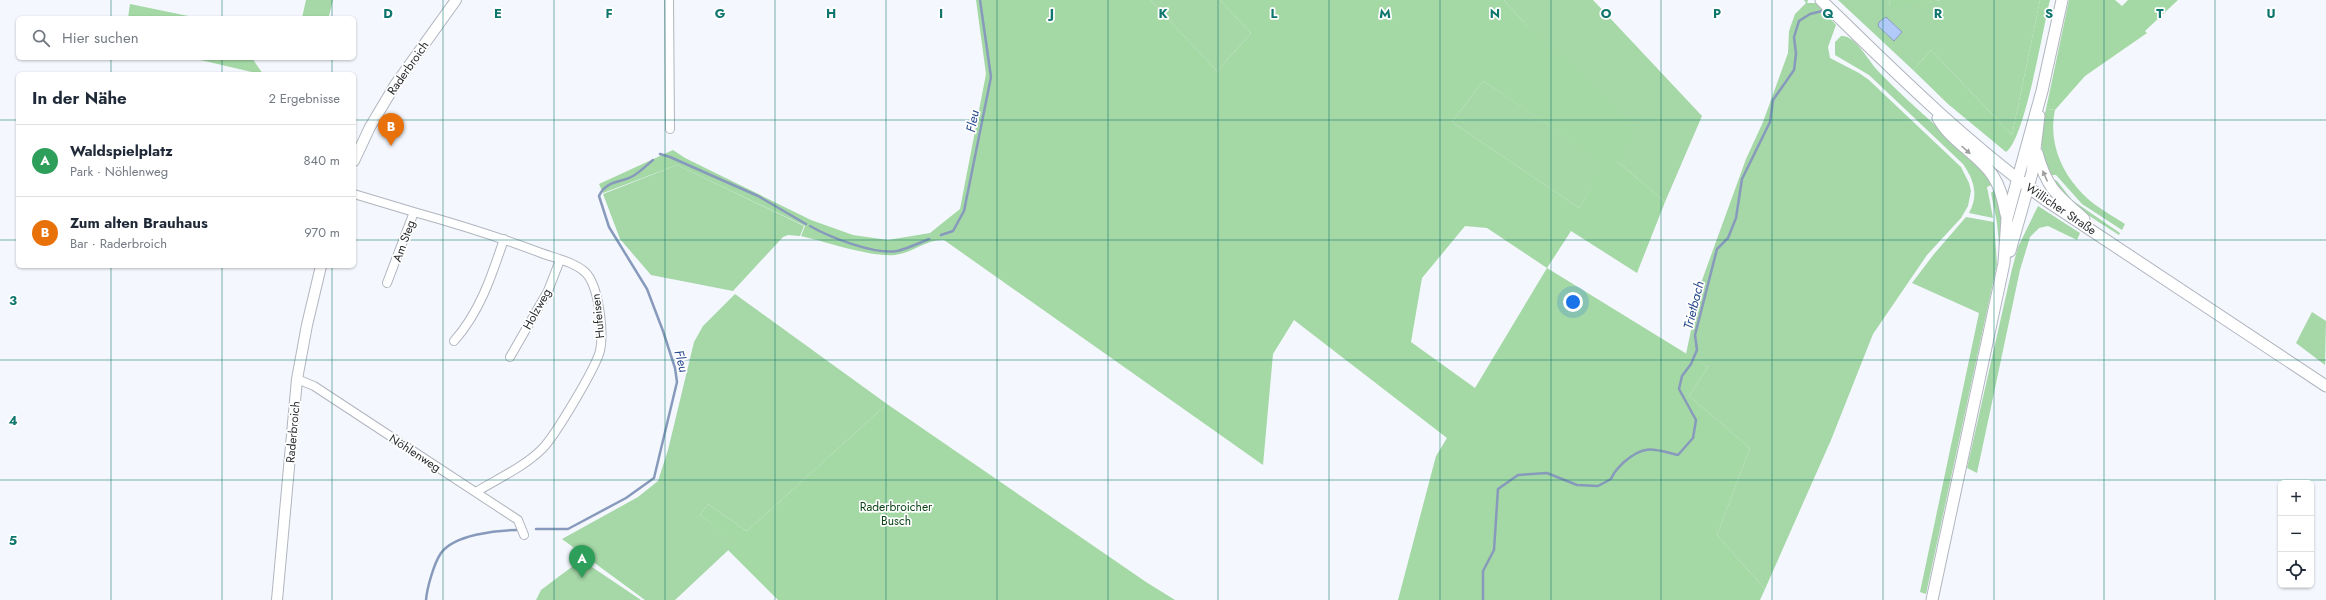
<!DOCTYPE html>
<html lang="de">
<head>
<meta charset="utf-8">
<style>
	body { margin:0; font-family:Jost,sans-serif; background:#f6f6f7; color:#1f2937 }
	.controls { position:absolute; right:12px; bottom:12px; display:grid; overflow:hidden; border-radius:6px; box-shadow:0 1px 3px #0004 }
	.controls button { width:36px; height:36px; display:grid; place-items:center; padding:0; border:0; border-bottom:1px solid #e0e1e3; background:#fff; color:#1f2937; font:20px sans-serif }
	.you { position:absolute; left:1573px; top:302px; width:14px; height:14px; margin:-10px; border:3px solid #fff; border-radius:50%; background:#1a73e8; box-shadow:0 0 0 6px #1a73e833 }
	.badge { display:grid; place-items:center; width:26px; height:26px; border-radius:50%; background:#6b5223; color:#fff; font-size:13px; font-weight:700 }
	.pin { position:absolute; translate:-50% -33px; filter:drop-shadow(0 1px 2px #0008) }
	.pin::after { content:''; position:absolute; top:21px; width:14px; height:12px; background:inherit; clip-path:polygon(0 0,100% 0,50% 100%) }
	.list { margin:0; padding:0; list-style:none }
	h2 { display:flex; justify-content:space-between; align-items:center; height:52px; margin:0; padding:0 16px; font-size:17px }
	h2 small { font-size:13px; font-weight:400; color:#747a83 }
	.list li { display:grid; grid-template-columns:26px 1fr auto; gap:12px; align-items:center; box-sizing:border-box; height:72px; padding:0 16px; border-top:1px solid #e0e1e3 }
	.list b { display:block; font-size:15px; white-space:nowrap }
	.list p { margin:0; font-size:13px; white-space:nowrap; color:#747a83 }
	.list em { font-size:13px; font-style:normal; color:#747a83 }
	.icon { flex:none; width:22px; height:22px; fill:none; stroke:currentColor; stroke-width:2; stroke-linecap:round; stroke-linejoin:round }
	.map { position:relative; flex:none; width:2326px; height:600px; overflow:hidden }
	.search { position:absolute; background:#fff; box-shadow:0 1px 3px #0004; left:16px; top:16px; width:340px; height:44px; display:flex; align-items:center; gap:10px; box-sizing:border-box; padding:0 14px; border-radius:6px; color:#747a83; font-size:15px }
	.panel { position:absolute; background:#fff; box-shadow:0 1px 3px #0004; left:16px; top:72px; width:340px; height:196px; border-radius:6px }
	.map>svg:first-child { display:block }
	.green { fill:#a5d7a7; fill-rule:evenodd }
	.forest { fill:#a4d8a5; fill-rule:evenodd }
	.water { fill:#b1caf9; stroke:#889abc }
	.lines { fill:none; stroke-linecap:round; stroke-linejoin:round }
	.stream { stroke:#889abc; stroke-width:2.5 }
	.minor-casing { stroke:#b0b5be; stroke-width:10 }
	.tertiary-casing { stroke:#b0b5be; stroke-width:12 }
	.secondary-casing { stroke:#b0b5be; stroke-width:13 }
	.minor { stroke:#fff; stroke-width:8 }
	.tertiary { stroke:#fff; stroke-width:10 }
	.secondary { stroke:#fff; stroke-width:11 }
	.oneway { fill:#9fa0a1 }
	.grid { fill:none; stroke:#0f766e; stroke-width:1; stroke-opacity:0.55 }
	.labels { text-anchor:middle; stroke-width:3.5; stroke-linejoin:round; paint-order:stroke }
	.street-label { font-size:12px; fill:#292b2e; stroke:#fff }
	.park-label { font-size:12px; fill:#0c4415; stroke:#fff }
	.water-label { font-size:13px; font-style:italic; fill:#294a8e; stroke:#fff }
	.grid-label { font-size:13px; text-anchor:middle; font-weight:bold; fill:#0f766e; stroke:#fff; stroke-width:3.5; stroke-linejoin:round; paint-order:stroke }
</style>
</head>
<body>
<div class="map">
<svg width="2326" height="600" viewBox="0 0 2326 600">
	<rect width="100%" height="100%" fill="#f4f7fd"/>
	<path class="green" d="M 306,0 L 333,0 L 329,16 L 302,18 Z
		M 1150,0 L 1220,0 L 1251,33 L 1217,71 Z
		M 1504,0 L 1593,0 L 1702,116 L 1665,202 L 1617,161 L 1527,26 Z
		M 1804,0 L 1808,0 L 1807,3 L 1816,3 L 1836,25 L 1828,47 L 1830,58 L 1859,73 L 1869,80 L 1961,167 L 1969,183 L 1971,191 L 1968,206 L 1961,218 L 1927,255 L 1873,334 L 1831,440 L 1765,589 L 1717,535 L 1750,448 L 1689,396 L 1708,367 L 1686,354 L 1701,283 L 1746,159 L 1763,122 L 1788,53 L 1789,31 L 1795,14 L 1806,3 Z
		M 1838,0 L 1889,0 L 1890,6 L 1942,0 L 2040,0 L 2012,135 L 1931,50 L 1913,70 ZM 1886,17 L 1902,32 L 1894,41 L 1878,26 L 1879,22 Z
		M 1841,36 C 1856,35 1868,61 1879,72 C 1916,111 1960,143 1994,184 L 1987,187 L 1993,218 L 1969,213 C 1979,195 1974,180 1963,164 L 1869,75 L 1835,55 L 1835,42 Z
		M 1483,81 L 1607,164 L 1579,208 L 1452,122 Z
		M 2046,109 L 2055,110 C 2048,143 2062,175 2087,198 C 2098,208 2113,216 2125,224 L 2122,230 L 2082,204 L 2056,175 L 2048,175 C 2040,156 2040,129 2046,109 Z
		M 677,165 L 804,226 L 800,236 L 788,235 L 783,237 L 733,291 L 651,275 L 620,239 L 603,194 Z
		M 2053,179 L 2057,181 L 2072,200 L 2120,233 L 2119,235 C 2093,218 2070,206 2053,179 Z
		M 1996,188 L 2003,215 L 2000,254 L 1997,223 L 1991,193 Z
		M 2038,206 L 2080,233 L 2077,240 L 2048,226 L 2039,228 L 2030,237 L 2020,270 L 1977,473 L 1967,468 L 2012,269 L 2018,247 Z
		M 1966,217 L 1994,222 L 1997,264 L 1926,594 L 1920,592 L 1979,313 L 1912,283 L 1934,254 Z
		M 735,294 L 887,404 L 747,531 L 708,504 L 700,515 L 737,542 L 675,600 L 645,600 L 562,539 L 638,497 L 658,481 L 668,450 L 694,342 L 703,326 Z
		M 2312,312 L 2326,321 L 2325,365 L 2296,343 Z
		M 581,560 L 589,565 L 641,600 L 536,600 L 541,590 Z"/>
	<path class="forest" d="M 976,0 L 1150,0 L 1217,71 L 1251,33 L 1220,0 L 1504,0 L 1527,26 L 1636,127 L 1617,161 L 1665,202 L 1637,273 L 1571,231 L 1547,268 L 1708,367 L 1689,396 L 1750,448 L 1717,535 L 1765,589 L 1760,600 L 1398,600 L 1436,456 L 1447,438 L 1294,320 L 1273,354 L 1263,465 L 944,240 C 927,239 912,253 895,255 C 869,257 827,242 801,236 L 805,226 L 677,165 L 603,193 L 599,184 L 673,150 L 685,158 L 811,220 L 853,235 L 888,240 L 930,233 L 960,209 L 986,74 ZM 1483,81 L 1606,164 L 1579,208 L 1452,122 ZM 1465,226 L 1487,228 L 1547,268 L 1475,388 L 1411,342 L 1422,278 Z
		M 1889,0 L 1942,0 L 1890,7 Z
		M 2040,0 L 2050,0 C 2043,28 2025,139 2006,152 L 1948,104 L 1913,70 L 1931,50 L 2012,135 Z
		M 2069,0 L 2115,0 L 2122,6 L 2128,0 L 2178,0 L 2145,31 L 2147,33 L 2085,76 L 2055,110 L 2046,109 Z
		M 130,4 L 198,18 L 128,18 Z
		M 192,58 L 252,58 L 263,74 L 260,74 Z
		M 887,404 L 1146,582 L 1175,600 L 778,600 L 728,550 L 736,542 L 700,515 L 708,504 L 747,531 Z"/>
	<path class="water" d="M 1886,17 L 1902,32 L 1894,41 L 1878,26 L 1879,22 Z"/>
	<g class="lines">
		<path class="stream" d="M 660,154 L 670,157 L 758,196 L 806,224
			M 810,226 C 829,237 875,255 897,251 C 907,249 919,243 929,239
			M 941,235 L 953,231 L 964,211 L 991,77 L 980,0
			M 536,529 L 568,529 L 626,498 L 654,478 L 677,382 L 675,368 L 663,331 L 647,289 L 609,227 L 599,196 C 606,180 621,183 633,176 C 640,172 647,165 653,160
			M 426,600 C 427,588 434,563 441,553 C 454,535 496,530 517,530
			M 1483,600 L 1483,571 L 1494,550 L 1498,489 L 1518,475 L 1547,473 L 1577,485 L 1598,486 L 1611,479 C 1614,471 1618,468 1624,462 C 1645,444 1653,449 1678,455 L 1693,438 L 1696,420 L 1679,389 L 1682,376 L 1691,364 L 1697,350 L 1695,335 L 1717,249 L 1728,238 L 1736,218 L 1742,179 L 1770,122 L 1773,100 L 1794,70 L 1796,54 L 1794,37 L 1799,21 L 1810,14 L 1822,11"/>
		<g class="minor-casing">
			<path id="minor" d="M 669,0 L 670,129
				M 354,194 L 414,212 L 387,283
				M 414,212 C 457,224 499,237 541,253 C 555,258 574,262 585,272 C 599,285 604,333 600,351 C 595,369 555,436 542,449 C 524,467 497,479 476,492
				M 454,341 C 480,312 492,275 504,239
				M 510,357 L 548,291 L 560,260
				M 297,379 L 314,386 L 518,520 L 524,535"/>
		</g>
		<g class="tertiary-casing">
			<path id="tertiary" d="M 354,161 L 370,127 L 395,85 L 456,0
				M 277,600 L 297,379 L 307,325 L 321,266"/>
		</g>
		<g class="secondary-casing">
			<path id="secondary" d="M 1821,0 C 1895,72 1963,140 2047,201 L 2326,386
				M 1938,118 C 1952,143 1979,154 1993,176 C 2001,188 2003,201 2006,214
				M 2037,153 C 2047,189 2057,195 2084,219
				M 2010,251 L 2032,173 L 2039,116
				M 1932,600 L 2004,263 L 2007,218 L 2042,91 L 2062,0"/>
		</g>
		<use href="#minor" class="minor"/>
		<use href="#tertiary" class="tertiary"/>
		<use href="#secondary" class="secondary"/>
	</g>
	<defs><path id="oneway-solid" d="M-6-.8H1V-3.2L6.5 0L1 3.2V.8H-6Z"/></defs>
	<g class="oneway">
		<use href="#oneway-solid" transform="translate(1966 150) rotate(42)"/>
		<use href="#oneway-solid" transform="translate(2045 176) rotate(-114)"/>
	</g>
	<path class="grid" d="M 111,0 L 111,18M 222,0 L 222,18M 332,0 L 332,18M 443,0 L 443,600M 554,0 L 554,600M 665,0 L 665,600M 775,0 L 775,600M 886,0 L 886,600M 997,0 L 997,600M 1108,0 L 1108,600M 1218,0 L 1218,600M 1329,0 L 1329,600M 1440,0 L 1440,600M 1551,0 L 1551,600M 1661,0 L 1661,600M 1772,0 L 1772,600M 1883,0 L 1883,600M 1994,0 L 1994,600M 2104,0 L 2104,600M 2215,0 L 2215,600M 111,58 L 111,74M 222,58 L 222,74M 332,58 L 332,74M 0,120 L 18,120M 354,120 L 2326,120M 0,240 L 18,240M 354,240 L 2326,240M 111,266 L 111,600M 222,266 L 222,600M 332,266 L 332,600M 0,360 L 2326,360M 0,480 L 2326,480"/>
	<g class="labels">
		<g class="street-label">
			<text transform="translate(408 68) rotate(-55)" y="4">Raderbroich</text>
			<text transform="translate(2061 209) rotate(34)" y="4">Willicher Straße</text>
			<text transform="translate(404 241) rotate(-70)" y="4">Am Steg</text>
			<text transform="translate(537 309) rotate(-61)" y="4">Holzweg</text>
			<text transform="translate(598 316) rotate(-96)" y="4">Hufeisen</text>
			<text transform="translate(293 432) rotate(-85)" y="4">Raderbroich</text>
			<text transform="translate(415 453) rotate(33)" y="4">Nöhlenweg</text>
		</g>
		<g class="park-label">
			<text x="896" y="511">Raderbroicher<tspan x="896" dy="14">Busch</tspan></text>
		</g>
		<g class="water-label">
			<text transform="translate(972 121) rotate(-79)" y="5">Fleu</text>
			<text transform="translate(1693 305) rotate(-76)" y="5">Trietbach</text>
			<text transform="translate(682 361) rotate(75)" y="5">Fleu</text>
		</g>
	</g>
	<g class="grid-label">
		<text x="388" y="18">D</text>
		<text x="498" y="18">E</text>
		<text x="609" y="18">F</text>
		<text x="720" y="18">G</text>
		<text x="831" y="18">H</text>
		<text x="941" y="18">I</text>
		<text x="1052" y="18">J</text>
		<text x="1163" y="18">K</text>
		<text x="1274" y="18">L</text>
		<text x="1385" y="18">M</text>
		<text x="1495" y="18">N</text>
		<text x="1606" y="18">O</text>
		<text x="1717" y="18">P</text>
		<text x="1828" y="18">Q</text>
		<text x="1938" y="18">R</text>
		<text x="2049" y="18">S</text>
		<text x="2160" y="18">T</text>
		<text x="2271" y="18">U</text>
		<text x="13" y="305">3</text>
		<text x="13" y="425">4</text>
		<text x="13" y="545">5</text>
	</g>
</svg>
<div class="controls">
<button>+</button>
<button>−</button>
<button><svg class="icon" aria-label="locate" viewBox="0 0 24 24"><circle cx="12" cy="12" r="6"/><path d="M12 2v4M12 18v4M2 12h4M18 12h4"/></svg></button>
</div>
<div class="you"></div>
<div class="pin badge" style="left:582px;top:578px;background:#2e9e5b">A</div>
<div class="pin badge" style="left:391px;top:146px;background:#e8710a">B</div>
<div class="search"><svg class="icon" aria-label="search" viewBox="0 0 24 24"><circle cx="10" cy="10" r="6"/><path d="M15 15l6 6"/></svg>Hier suchen</div>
<section class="panel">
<h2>In der Nähe<small>2 Ergebnisse</small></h2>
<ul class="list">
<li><span class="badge" style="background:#2e9e5b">A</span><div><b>Waldspielplatz</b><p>Park · Nöhlenweg</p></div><em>840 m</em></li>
<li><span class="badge" style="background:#e8710a">B</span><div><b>Zum alten Brauhaus</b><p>Bar · Raderbroich</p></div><em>970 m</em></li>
</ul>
</section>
</div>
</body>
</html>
